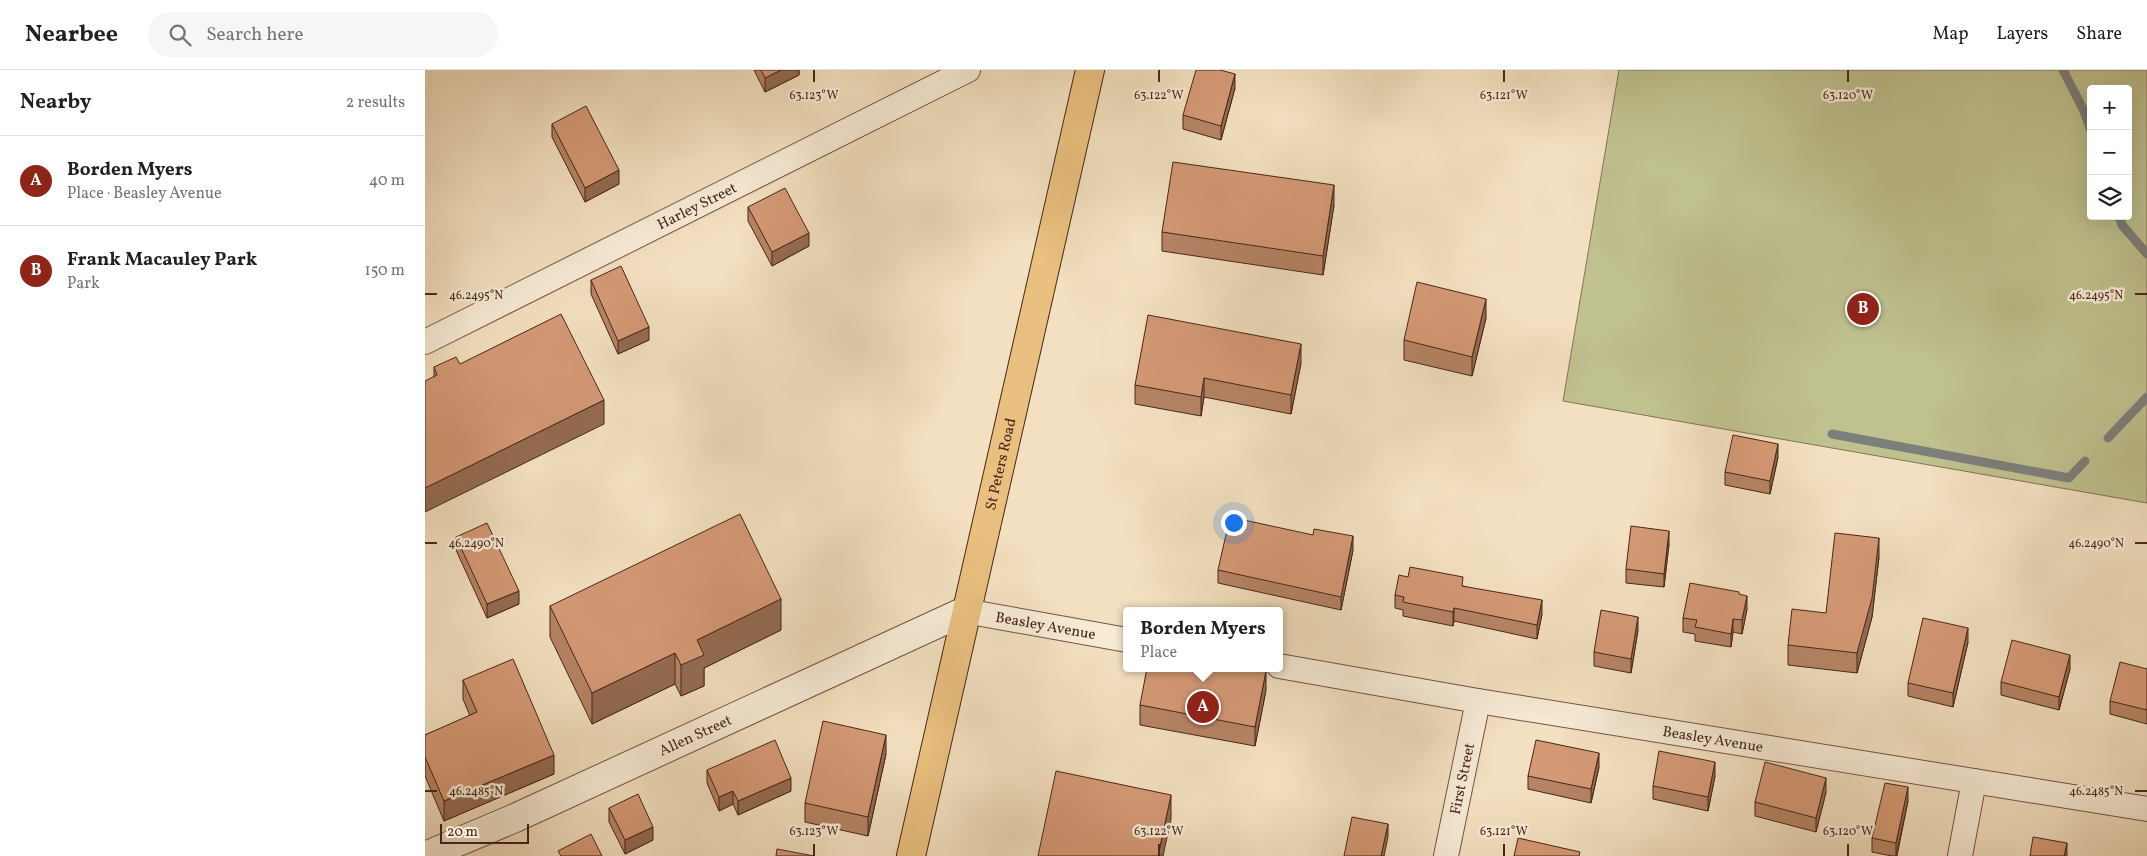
<!DOCTYPE html>
<html lang="en">
<head>
<meta charset="utf-8">
<style>
	body { margin:0; font-family:Vollkorn,serif; background:#f6f6f6; color:#202124 }
	.controls { position:absolute; right:15px; top:15px; display:grid; overflow:hidden; border-radius:5px; box-shadow:0 5px 20px #0002 }
	.controls button { width:45px; height:45px; display:grid; place-items:center; padding:0; border:0; border-bottom:1px solid #e0e0e0; background:#fff; color:#202124; font:25px sans-serif }
	.scale { position:absolute; left:15px; bottom:12px; width:89px; box-sizing:border-box; padding-left:5px; border:2px solid #482619; border-top:0; font-size:14px; line-height:18px; white-space:nowrap; color:#482619; -webkit-text-stroke:4px #f7ebd6; paint-order:stroke }
	.you { position:absolute; left:808px; top:452px; width:18px; height:18px; margin:-12px; border:4px solid #fff; border-radius:50%; background:#1a73e8; box-shadow:0 0 0 8px #1a73e833 }
	.badge { display:grid; place-items:center; width:32px; height:32px; border-radius:50%; background:#8f2418; color:#fff; font-size:16px; font-weight:700 }
	.pin { position:absolute; translate:-50% -50%; border:2px solid #fff; box-shadow:0 1px 5px #0006 }
	.popup { position:absolute; left:698px; top:537px; width:160px; height:65px; box-sizing:border-box; display:grid; place-content:center; border-radius:5px; background:#fff; filter:drop-shadow(0 1px 4px #0005); font-size:16px; white-space:nowrap; color:#757577 }
	.popup b { font-size:19px; color:#202124 }
	.popup::after { content:''; position:absolute; left:50%; top:100%; margin-left:-10px; border:10px solid transparent; border-top-color:#fff }
	.list { margin:0; padding:0; list-style:none }
	h2 { display:flex; justify-content:space-between; align-items:center; height:65px; margin:0; padding:0 20px; font-size:21px }
	h2 small { font-size:16px; font-weight:400; color:#757577 }
	.list li { display:grid; grid-template-columns:32px 1fr auto; gap:15px; align-items:center; box-sizing:border-box; height:90px; padding:0 20px; border-top:1px solid #e0e0e0 }
	.list b { display:block; font-size:19px; white-space:nowrap }
	.list p { margin:0; font-size:16px; white-space:nowrap; color:#757577 }
	.list em { font-size:16px; font-style:normal; color:#757577 }
	.icon { flex:none; width:28px; height:28px; fill:none; stroke:currentColor; stroke-width:2; stroke-linecap:round; stroke-linejoin:round }
	.map { position:relative; flex:none; width:1722px; height:786px; overflow:hidden }
	header { display:flex; align-items:center; gap:30px; box-sizing:border-box; height:70px; padding:0 25px; background:#fff; border-bottom:1px solid #e0e0e0 }
	header strong { font-size:24px }
	nav { display:flex; gap:28px; margin-inline-start:auto; font-size:18px }
	.search { width:350px; height:45px; background:#f6f6f6; display:flex; align-items:center; gap:12px; box-sizing:border-box; padding:0 18px; border-radius:28px; color:#757577; font-size:19px }
	main { display:flex }
	aside { flex:1; background:#fff }
	.map>svg:first-child { display:block }
	.green { fill:#bfc18f; stroke:#847454; fill-rule:evenodd }
	.lines { fill:none; stroke-linecap:round; stroke-linejoin:round }
	.stream { stroke:#7d7f7b; stroke-width:9 }
	.minor-casing { stroke:#735443; stroke-width:26 }
	.tertiary-casing { stroke:#735443; stroke-width:30 }
	.primary-casing { stroke:#482619; stroke-width:30 }
	.minor { stroke:#f7ebd6; stroke-width:24 }
	.tertiary { stroke:#f7ebd6; stroke-width:28 }
	.primary { stroke:#eac080; stroke-width:28 }
	.wall { fill:#b68465; stroke:#482619 }
	.shaded-wall { fill:#946b52; stroke:#482619 }
	.building { fill:#d49975; stroke:#482619 }
	.ticks { fill:none; stroke:#482619; stroke-width:2 }
	.labels { text-anchor:middle; stroke-width:5; stroke-linejoin:round; paint-order:stroke }
	.street-label { font-size:15px; fill:#482619; stroke:#f7ebd6 }
	.ticks-label { font-size:12px; text-anchor:middle; fill:#482619; stroke:#f7ebd6; stroke-width:5; stroke-linejoin:round; paint-order:stroke }
</style>
</head>
<body>
<header>
<strong>Nearbee</strong>
<div class="search"><svg class="icon" aria-label="search" viewBox="0 0 24 24"><circle cx="10" cy="10" r="6"/><path d="M15 15l6 6"/></svg>Search here</div>
<nav><a>Map</a><a>Layers</a><a>Share</a></nav>
</header>
<main>
<aside>
<h2>Nearby<small>2 results</small></h2>
<ul class="list">
<li><span class="badge">A</span><div><b>Borden Myers</b><p>Place · Beasley Avenue</p></div><em>40 m</em></li>
<li><span class="badge">B</span><div><b>Frank Macauley Park</b><p>Park</p></div><em>150 m</em></li>
</ul>
</aside>
<div class="map">
<svg width="1722" height="786" viewBox="0 0 1722 786">
	<rect width="100%" height="100%" fill="#f3e0c0"/>
	<filter id="stains"><feTurbulence type="fractalNoise" baseFrequency=".004" numOctaves="4"/><feColorMatrix values="0 0 0 0 .2 0 0 0 0 .09 0 0 0 0 .02 0 0 0 .5 -.17"/></filter>
	<radialGradient id="worn" r=".72"><stop offset=".6" stop-color="#630" stop-opacity="0"/><stop offset="1" stop-color="#630" stop-opacity=".3"/></radialGradient>
	<path class="green" d="M 1194,0 L 1722,0 L 1722,433 L 1138,331 ZM 1666,19 L 1703,19 L 1703,146 L 1666,146 Z"/>
	<g class="lines">
		<path class="stream" d="M 1638,0 L 1659,41 L 1666,61
			M 1694,146 L 1697,155 L 1722,184
			M 1407,364 L 1644,408 L 1660,391
			M 1683,368 L 1722,327"/>
		<g class="minor-casing">
			<g id="minor">
				<path id="s1" d="M 0,272 L 543,0"/>
				<path id="s2" d="M 540,541 L 702,570"/>
				<path id="s3" d="M 854,596 L 1053,631 L 1722,739"/>
				<path id="s4" d="M 1021,786 L 1053,631"/>
				<path d="M 1535,786 L 1549,711"/>
			</g>
		</g>
		<g class="tertiary-casing">
			<g id="tertiary">
				<path id="s5" d="M 0,786 L 90,748 L 540,541"/>
			</g>
		</g>
		<g class="primary-casing">
			<g id="primary">
				<path id="s6" d="M 486,786 L 665,0"/>
			</g>
		</g>
		<use href="#minor" class="minor"/>
		<use href="#tertiary" class="tertiary"/>
		<use href="#primary" class="primary"/>
	</g>
	<path class="wall" d="M 329,0 L 374,0 L 374,5 L 340,22 Z
		M 810,18 L 796,70 L 758,59 L 758,45 Z
		M 127,54 L 194,114 L 160,132 L 127,67 Z
		M 909,135 L 898,205 L 737,181 L 737,162 Z
		M 323,137 L 384,176 L 347,196 L 323,151 Z
		M 166,210 L 224,270 L 193,284 L 166,224 Z
		M 1061,248 L 1047,306 L 979,290 L 979,270 Z
		M 876,293 L 866,344 L 779,327 L 776,346 L 710,334 L 710,315 Z
		M 35,294 L 179,354 L 9,307 L 9,297 Z
		M 1353,387 L 1345,424 L 1300,415 L 1300,402 Z
		M 31,467 L 94,534 L 62,548 L 31,480 Z
		M 1244,474 L 1239,517 L 1201,513 L 1201,499 Z
		M 928,480 L 916,540 L 793,513 L 793,500 Z
		M 1454,487 L 1447,547 L 1432,603 L 1363,595 L 1363,575 L 1401,543 Z
		M 1038,516 L 1117,544 L 1112,569 L 1029,551 L 1028,556 L 978,546 L 978,540 L 970,538 L 970,525 Z
		M 1314,524 L 1322,539 L 1317,564 L 1308,562 L 1306,577 L 1270,571 L 1270,564 L 1258,562 L 1258,548 Z
		M 125,536 L 356,560 L 279,598 L 279,616 L 256,626 L 250,614 L 167,654 L 125,567 Z
		M 1213,560 L 1206,603 L 1169,596 L 1169,582 Z
		M 1543,572 L 1528,637 L 1483,626 L 1483,613 Z
		M 1645,599 L 1634,640 L 1576,625 L 1576,612 Z
		M 1722,599 L 1722,654 L 1685,644 L 1685,631 Z
		M 38,610 L 129,704 L 19,751 L 0,706 L 0,665 L 45,646 L 38,629 Z
		M 841,620 L 830,676 L 715,655 L 715,635 Z
		M 461,684 L 443,766 L 380,752 L 380,733 Z
		M 1174,697 L 1166,733 L 1103,719 L 1103,706 Z
		M 282,700 L 366,721 L 313,745 L 308,734 L 294,741 L 282,713 Z
		M 1290,706 L 1283,741 L 1228,729 L 1228,716 Z
		M 1401,722 L 1391,762 L 1330,746 L 1330,732 Z
		M 1483,731 L 1472,786 L 1467,786 L 1447,782 L 1447,768 Z
		M 184,738 L 228,770 L 200,784 L 184,752 Z"/>
	<path class="shaded-wall" d="M 356,0 L 374,0 L 374,5 L 340,22 L 340,8 Z
		M 810,4 L 810,18 L 796,70 L 796,56 Z
		M 194,100 L 194,114 L 160,132 L 160,118 Z
		M 909,115 L 909,135 L 898,205 L 898,186 Z
		M 384,163 L 384,176 L 347,196 L 347,182 Z
		M 1061,229 L 1061,248 L 1047,306 L 1047,287 Z
		M 224,257 L 224,270 L 193,284 L 193,271 Z
		M 876,274 L 876,293 L 866,344 L 866,325 Z
		M 779,308 L 779,327 L 776,346 L 776,327 Z
		M 179,330 L 179,354 L 0,442 L 0,418 Z
		M 1353,374 L 1353,387 L 1345,424 L 1345,411 Z
		M 1244,461 L 1244,474 L 1239,517 L 1239,504 Z
		M 928,466 L 928,480 L 916,540 L 916,527 Z
		M 1454,468 L 1454,487 L 1447,547 L 1432,603 L 1432,583 Z
		M 94,521 L 94,534 L 62,548 L 62,534 Z
		M 1322,526 L 1322,539 L 1317,564 L 1317,550 Z
		M 356,529 L 356,560 L 279,598 L 279,616 L 256,626 L 256,595 L 272,570 Z
		M 1117,530 L 1117,544 L 1112,569 L 1112,555 Z
		M 1029,538 L 1029,551 L 1028,556 L 1028,542 Z
		M 1213,547 L 1213,560 L 1206,603 L 1206,589 Z
		M 1308,549 L 1308,562 L 1306,577 L 1306,564 Z
		M 1543,558 L 1543,572 L 1528,637 L 1528,623 Z
		M 250,583 L 250,614 L 167,654 L 167,623 Z
		M 1645,585 L 1645,599 L 1634,640 L 1634,627 Z
		M 841,601 L 841,620 L 830,676 L 830,657 Z
		M 461,665 L 461,684 L 443,766 L 443,747 Z
		M 1174,683 L 1174,697 L 1166,733 L 1166,719 Z
		M 129,685 L 129,704 L 19,751 L 19,731 Z
		M 1290,692 L 1290,706 L 1283,741 L 1283,727 Z
		M 366,708 L 366,721 L 313,745 L 313,731 Z
		M 1401,708 L 1401,722 L 1391,762 L 1391,748 Z
		M 1483,717 L 1483,731 L 1471,786 L 1471,773 Z
		M 308,721 L 308,734 L 294,741 L 294,727 Z
		M 746,725 L 746,749 L 738,786 L 733,786 Z
		M 963,754 L 963,767 L 959,786 L 956,786 Z
		M 228,757 L 228,770 L 200,784 L 200,770 Z
		M 1642,773 L 1642,786 L 1639,786 Z"/>
	<path class="building" d="M 336,0 L 356,0 L 340,8 Z
		M 771,0 L 795,0 L 810,4 L 796,56 L 758,45 Z
		M 161,36 L 194,100 L 160,118 L 127,54 Z
		M 748,92 L 909,115 L 898,186 L 737,162 Z
		M 360,118 L 384,163 L 347,182 L 323,137 Z
		M 196,196 L 224,257 L 193,271 L 166,210 Z
		M 992,212 L 1061,229 L 1047,287 L 979,270 Z
		M 136,244 L 179,330 L 0,418 L 0,311 L 12,305 L 9,297 L 31,287 L 35,294 Z
		M 723,245 L 876,274 L 866,325 L 779,308 L 776,327 L 710,315 Z
		M 1308,365 L 1353,374 L 1345,411 L 1300,402 Z
		M 315,444 L 356,529 L 272,570 L 279,585 L 256,595 L 250,583 L 167,623 L 125,536 Z
		M 805,447 L 888,465 L 889,459 L 928,466 L 916,527 L 793,500 Z
		M 62,453 L 94,521 L 62,534 L 31,467 Z
		M 1206,456 L 1244,461 L 1239,504 L 1201,499 Z
		M 1410,463 L 1454,468 L 1447,528 L 1432,583 L 1363,575 L 1367,539 L 1401,543 Z
		M 985,497 L 1038,507 L 1037,516 L 1117,530 L 1112,555 L 1029,538 L 1028,542 L 978,532 L 979,527 L 970,525 L 974,505 L 983,507 Z
		M 1265,513 L 1314,522 L 1314,524 L 1322,526 L 1317,550 L 1308,549 L 1306,564 L 1270,557 L 1272,550 L 1258,548 Z
		M 1176,540 L 1213,547 L 1206,589 L 1169,582 Z
		M 1498,548 L 1543,558 L 1528,623 L 1483,613 Z
		M 1587,570 L 1645,585 L 1634,627 L 1576,612 Z
		M 88,589 L 129,685 L 19,731 L 0,687 L 0,665 L 52,642 L 38,610 Z
		M 1695,592 L 1722,599 L 1722,640 L 1685,631 Z
		M 722,598 L 827,598 L 841,601 L 830,657 L 715,635 Z
		M 398,651 L 461,665 L 443,747 L 380,733 Z
		M 350,670 L 366,708 L 313,731 L 308,721 L 294,727 L 282,700 Z
		M 1111,670 L 1174,683 L 1166,719 L 1103,706 Z
		M 1234,681 L 1290,692 L 1283,727 L 1228,716 Z
		M 1340,692 L 1401,708 L 1391,748 L 1330,732 Z
		M 631,701 L 746,725 L 733,786 L 613,786 Z
		M 1460,713 L 1483,717 L 1471,773 L 1447,768 Z
		M 213,724 L 228,757 L 200,770 L 184,738 Z
		M 927,747 L 963,754 L 956,786 L 919,786 Z
		M 166,764 L 177,786 L 136,786 L 133,781 Z
		M 1608,767 L 1642,773 L 1639,786 L 1605,786 Z
		M 1093,768 L 1155,782 L 1154,786 L 1089,786 Z
		M 352,779 L 389,786 L 351,786 Z"/>
	<path class="ticks" d="M 389,0 L 389,12M 734,0 L 734,12M 1079,0 L 1079,12M 1423,0 L 1423,12M 0,224 L 12,224M 1710,224 L 1722,224M 0,473 L 12,473M 1710,473 L 1722,473M 0,721 L 12,721M 1710,721 L 1722,721M 389,774 L 389,786M 734,774 L 734,786M 1079,774 L 1079,786M 1423,774 L 1423,786"/>
	<g class="labels">
		<g class="street-label">
			<text dy="5" stroke="none"><textPath href="#s1" startOffset="304">Harley Street</textPath></text>
			<text dy="5" stroke="none"><textPath href="#s6" startOffset="402">St Peters Road</textPath></text>
			<text dy="5" stroke="none"><textPath href="#s2" startOffset="82">Beasley Avenue</textPath></text>
			<text dy="5" stroke="none"><textPath href="#s5" startOffset="296">Allen Street</textPath></text>
			<text dy="5" stroke="none"><textPath href="#s3" startOffset="440">Beasley Avenue</textPath></text>
			<text dy="5" stroke="none"><textPath href="#s4" startOffset="79">First Street</textPath></text>
		</g>
	</g>
	<g class="ticks-label">
		<text x="389" y="29">63.123°W</text>
		<text x="734" y="29">63.122°W</text>
		<text x="1079" y="29">63.121°W</text>
		<text x="1423" y="29">63.120°W</text>
		<text x="51" y="229">46.2495°N</text>
		<text x="1671" y="229">46.2495°N</text>
		<text x="51" y="477">46.2490°N</text>
		<text x="1671" y="477">46.2490°N</text>
		<text x="51" y="725">46.2485°N</text>
		<text x="1671" y="725">46.2485°N</text>
		<text x="389" y="765">63.123°W</text>
		<text x="734" y="765">63.122°W</text>
		<text x="1079" y="765">63.121°W</text>
		<text x="1423" y="765">63.120°W</text>
	</g>
	<rect width="100%" height="100%" filter="url(#stains)"/>
	<rect width="100%" height="100%" fill="url(#worn)"/>
</svg>
<div class="controls">
<button>+</button>
<button>−</button>
<button><svg class="icon" aria-label="layers" viewBox="0 0 24 24"><path d="M12 4l9 5-9 5-9-5zM3 14l9 5 9-5"/></svg></button>
</div>
<div class="scale">20 m</div>
<div class="you"></div>
<div class="pin badge" style="left:778px;top:637px">A</div>
<div class="popup"><b>Borden Myers</b>Place</div>
<div class="pin badge" style="left:1438px;top:239px">B</div>
</div>
</main>
</body>
</html>
